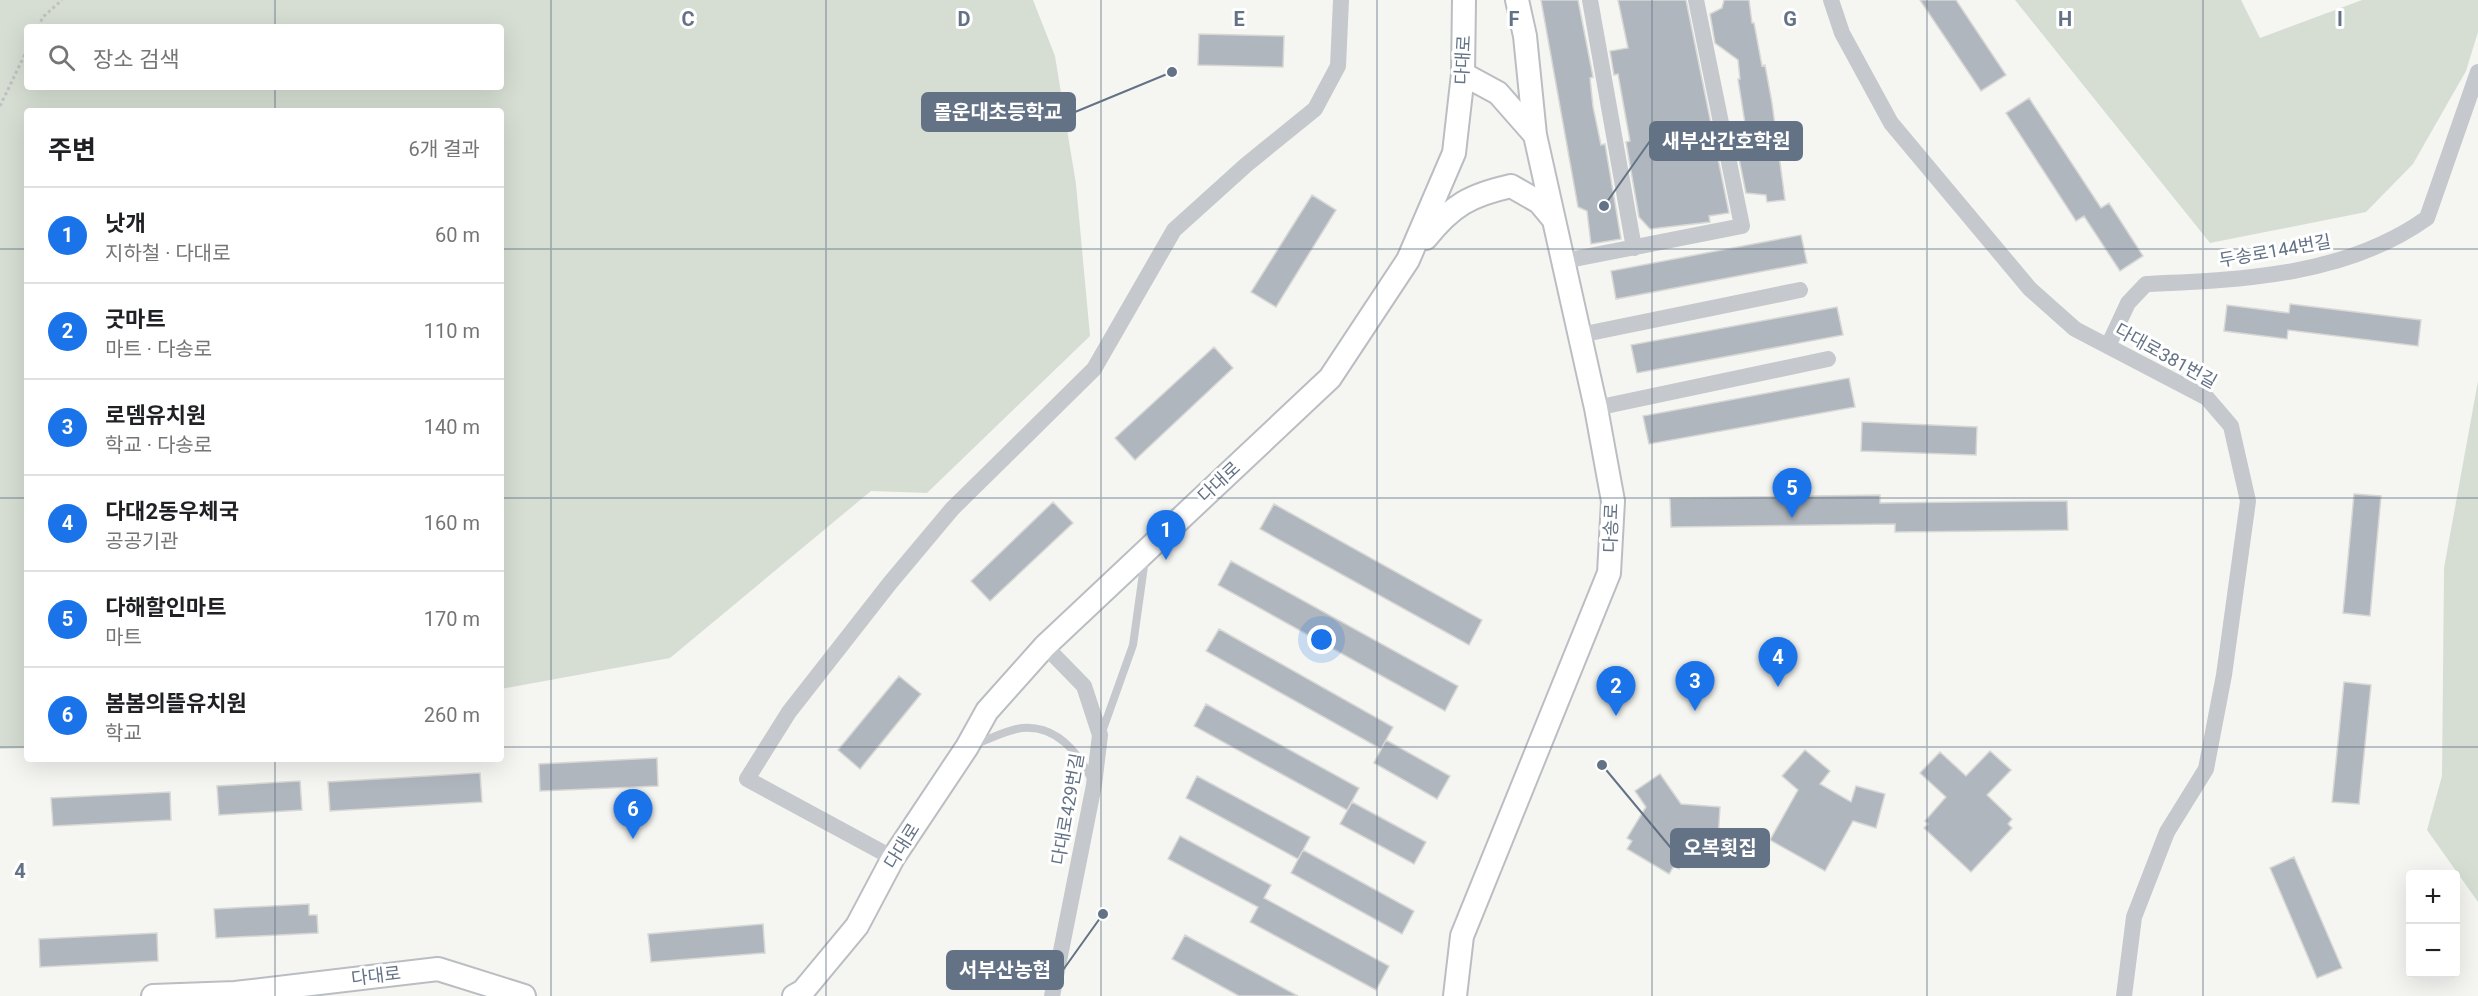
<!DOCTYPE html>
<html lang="ko">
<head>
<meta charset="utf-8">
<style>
	body { margin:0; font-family:Roboto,"Noto Sans KR",sans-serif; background:#f6f6f6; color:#202124 }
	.controls { position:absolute; right:18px; bottom:18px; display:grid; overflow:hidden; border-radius:6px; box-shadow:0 6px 24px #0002 }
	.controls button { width:54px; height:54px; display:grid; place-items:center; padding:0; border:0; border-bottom:2px solid #e0e0e0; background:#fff; color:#202124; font:30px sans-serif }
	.you { position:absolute; left:1322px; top:640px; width:21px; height:21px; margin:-15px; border:4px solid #fff; border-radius:50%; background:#1a73e8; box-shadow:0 0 0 9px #1a73e833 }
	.badge { display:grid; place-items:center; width:39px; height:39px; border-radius:50%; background:#1a73e8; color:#fff; font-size:20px; font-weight:700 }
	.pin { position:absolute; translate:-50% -50px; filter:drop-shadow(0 2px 3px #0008) }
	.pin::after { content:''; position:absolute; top:32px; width:21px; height:18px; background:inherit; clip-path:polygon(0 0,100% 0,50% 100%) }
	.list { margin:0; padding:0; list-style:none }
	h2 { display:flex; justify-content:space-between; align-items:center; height:78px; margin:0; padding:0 24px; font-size:26px }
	h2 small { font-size:20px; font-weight:400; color:#757577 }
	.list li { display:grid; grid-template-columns:39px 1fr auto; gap:18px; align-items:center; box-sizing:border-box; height:96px; padding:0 24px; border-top:2px solid #e0e0e0 }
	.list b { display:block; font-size:22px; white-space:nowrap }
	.list p { margin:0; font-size:20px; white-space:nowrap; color:#757577 }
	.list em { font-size:20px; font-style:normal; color:#757577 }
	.icon { flex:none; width:33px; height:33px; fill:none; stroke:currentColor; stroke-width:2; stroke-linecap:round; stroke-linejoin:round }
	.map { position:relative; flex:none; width:2478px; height:996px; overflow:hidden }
	.search { position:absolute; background:#fff; box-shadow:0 6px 24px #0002; left:24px; top:24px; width:480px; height:66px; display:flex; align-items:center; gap:15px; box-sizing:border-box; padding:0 21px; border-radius:6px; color:#757577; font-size:22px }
	.panel { position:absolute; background:#fff; box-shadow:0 6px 24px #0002; left:24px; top:108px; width:480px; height:654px; border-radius:6px }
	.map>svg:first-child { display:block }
	.green { fill:#d6ded3; fill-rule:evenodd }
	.building { fill:#b0b6bd; stroke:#d7d7d5; stroke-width:1.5 }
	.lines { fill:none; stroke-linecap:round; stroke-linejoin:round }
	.secondary-casing { stroke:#babdc2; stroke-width:26 }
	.path { stroke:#bfc0c3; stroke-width:3; stroke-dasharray:3 3; stroke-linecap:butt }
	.lane { stroke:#c5c8cc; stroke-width:8 }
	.street { stroke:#c5c8cc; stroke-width:16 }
	.secondary { stroke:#fff; stroke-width:22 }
	.grid { fill:none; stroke:#637285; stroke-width:1.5; stroke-opacity:0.55 }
	.labels { text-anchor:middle; stroke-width:6; stroke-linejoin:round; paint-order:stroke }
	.street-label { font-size:18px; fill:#637285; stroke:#fff }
	.grid-label { font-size:20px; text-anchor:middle; font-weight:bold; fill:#637285; stroke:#fff; stroke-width:6; stroke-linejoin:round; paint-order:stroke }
	.leader { fill:none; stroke:#637285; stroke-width:2 }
	.callout-dot { fill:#637285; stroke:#fff; stroke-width:2 }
	.callout { fill:#637285; stroke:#637285; stroke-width:2 }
	.callout-label { font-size:20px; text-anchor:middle; font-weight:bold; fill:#fff }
</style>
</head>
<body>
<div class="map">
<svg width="2478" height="996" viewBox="0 0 2478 996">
	<rect width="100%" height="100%" fill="#f5f6f2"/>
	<path class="green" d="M 0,0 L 1033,0 L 1055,56 L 1076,184 L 1090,336 L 927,493 L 871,491 L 670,658 L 501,689 L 501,111 L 27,111 L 27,748 L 0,749 ZM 27,27 L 501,27 L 501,87 L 27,87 Z
		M 2015,0 L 2241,0 L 2260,38 L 2362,0 L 2478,0 L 2478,32 L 2466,71 L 2413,164 L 2366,212 L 2210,243 Z
		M 2478,381 L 2478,902 L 2427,830 L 2442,776 L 2444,568 Z"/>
	<path class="building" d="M 1541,0 L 1578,0 L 1593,77 L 1590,78 L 1593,107 L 1601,145 L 1605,144 L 1621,239 L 1591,244 L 1587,211 L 1578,207 Z
		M 1618,0 L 1686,0 L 1729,213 L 1709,216 L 1710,222 L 1650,229 L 1639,217 L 1626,142 L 1630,141 L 1618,74 L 1614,75 L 1610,51 L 1628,48 Z
		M 1724,0 L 1749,0 L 1752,23 L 1754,23 L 1762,66 L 1765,65 L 1772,103 L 1785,200 L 1767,202 L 1766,195 L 1746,193 L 1736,144 L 1748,142 L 1738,79 L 1740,79 L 1738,60 L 1715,43 L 1710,14 L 1722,8 Z
		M 1920,0 L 1956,0 L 2006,75 L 1981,91 Z
		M 1199,34 L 1284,36 L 1283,67 L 1198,65 Z
		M 2029,98 L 2101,208 L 2109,203 L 2143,256 L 2120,271 L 2084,216 L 2076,221 L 2006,113 Z
		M 1312,195 L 1336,210 L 1276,307 L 1251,292 Z
		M 1801,235 L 1807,263 L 1616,299 L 1611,271 Z
		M 2290,304 L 2421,320 L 2418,346 L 2288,330 L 2287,339 L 2224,331 L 2227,305 L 2289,313 Z
		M 1837,307 L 1843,335 L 1637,373 L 1631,345 Z
		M 1214,347 L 1233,368 L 1135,460 L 1115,438 Z
		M 1849,378 L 1855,407 L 1649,444 L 1643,416 Z
		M 1862,422 L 1977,427 L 1976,455 L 1861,451 Z
		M 2354,494 L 2381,496 L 2370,616 L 2343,613 Z
		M 1880,495 L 1880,503 L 2067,501 L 2068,530 L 1895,532 L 1895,524 L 1671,527 L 1670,498 Z
		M 1053,502 L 1073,523 L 990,601 L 971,581 Z
		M 1274,504 L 1482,620 L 1469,645 L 1260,529 Z
		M 1231,561 L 1458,686 L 1445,711 L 1218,585 Z
		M 1219,629 L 1393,727 L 1381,749 L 1206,651 Z
		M 899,676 L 921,694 L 860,769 L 838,750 Z
		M 2344,682 L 2371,685 L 2359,804 L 2332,802 Z
		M 1206,704 L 1359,788 L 1347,810 L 1194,726 Z
		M 1386,740 L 1450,776 L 1437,799 L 1374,763 Z
		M 1805,750 L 1830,771 L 1820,784 L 1851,802 L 1856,786 L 1885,794 L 1876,828 L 1853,821 L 1825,871 L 1770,840 L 1798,790 L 1782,776 Z
		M 1990,751 L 2011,770 L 1987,795 L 2012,819 L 2008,824 L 2012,828 L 1971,872 L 1924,828 L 1928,824 L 1925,821 L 1946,797 L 1920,773 L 1940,752 L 1966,776 Z
		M 657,758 L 658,786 L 540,791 L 539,764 Z
		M 480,773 L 482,802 L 330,811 L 328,782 Z
		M 1660,774 L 1681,804 L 1720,807 L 1718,839 L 1698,838 L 1679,869 L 1674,866 L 1669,874 L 1627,849 L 1632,841 L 1627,838 L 1646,807 L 1635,791 Z
		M 1197,776 L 1310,837 L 1298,859 L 1186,798 Z
		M 300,781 L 302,810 L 219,815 L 217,786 Z
		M 170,792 L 171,820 L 53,826 L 51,798 Z
		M 1352,802 L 1426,842 L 1414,864 L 1340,824 Z
		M 1180,836 L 1271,885 L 1264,898 L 1389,966 L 1376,990 L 1250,922 L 1258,907 L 1168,859 Z
		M 1303,850 L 1414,911 L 1402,934 L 1291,873 Z
		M 2294,857 L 2342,968 L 2317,978 L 2270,868 Z
		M 309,904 L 309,915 L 317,915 L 318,933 L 216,938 L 214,909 Z
		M 763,924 L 765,953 L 651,962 L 648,934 Z
		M 157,933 L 158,961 L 40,967 L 39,939 Z
		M 1185,935 L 1298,996 L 1239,996 L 1172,959 Z"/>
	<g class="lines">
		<g class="secondary-casing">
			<path id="secondary" d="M 1517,0 L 1525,36 L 1535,135
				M 1426,238 C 1452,205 1471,195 1511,186 L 1539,202 L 1554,220
				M 153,996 L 235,993 L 438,969 L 524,996
				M 794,996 L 803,991 L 857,926 L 893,858 L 967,747 L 987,711 L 1045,646 L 1330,378 L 1408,260 L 1454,153 L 1463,74 L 1464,0
				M 1455,996 L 1462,936 L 1609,573 L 1613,501 L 1596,408 L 1535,135 L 1498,93 L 1463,74"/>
		</g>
		<path class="path" d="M 38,27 L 43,17 L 62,0
			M 0,106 L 27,50"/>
		<path class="lane" d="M 1102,732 L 1133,645 L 1145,559
			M 973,745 C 988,740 1006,730 1022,728 C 1057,725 1078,752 1092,780"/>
		<path class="street" d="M 1590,0 L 1634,248
			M 1831,0 L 1842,33 L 1891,123 L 2030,289 L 2075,329 L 2207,398 L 2231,426 L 2248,501 L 2224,675 L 2206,769 L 2167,832 L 2134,917 L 2124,996
			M 1564,261 L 1742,226 L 1696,0
			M 1580,335 L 1800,290
			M 2108,346 L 2128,303 L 2146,284 C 2241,280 2346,276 2427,218 L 2478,72
			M 1596,408 L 1828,359
			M 1045,646 L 1084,686 L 1100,735 L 1094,785 L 1052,996
			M 893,858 L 747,779 L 789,712 L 890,583 L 952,509 L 1094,369 L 1174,230 L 1246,165 L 1315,109 L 1338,66 L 1341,0"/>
		<use href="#secondary" class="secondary"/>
	</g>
	<path class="grid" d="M 275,0 L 275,27M 551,0 L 551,996M 826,0 L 826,996M 1101,0 L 1101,996M 1377,0 L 1377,996M 1652,0 L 1652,996M 1927,0 L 1927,996M 2203,0 L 2203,996M 275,87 L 275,111M 0,249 L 27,249M 501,249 L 2478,249M 0,498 L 27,498M 501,498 L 2478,498M 0,747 L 27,747M 501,747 L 2478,747M 275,759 L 275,996"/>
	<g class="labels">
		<g class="street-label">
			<text transform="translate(1463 60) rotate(-87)" y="6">다대로</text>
			<text transform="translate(2275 251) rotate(-10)" y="6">두송로144번길</text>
			<text transform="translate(2166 356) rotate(29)" y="6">다대로381번길</text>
			<text transform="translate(1219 482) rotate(-43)" y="6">다대로</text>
			<text transform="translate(1611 528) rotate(-88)" y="6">다송로</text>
			<text transform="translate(1068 809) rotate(-80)" y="6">다대로429번길</text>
			<text transform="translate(902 846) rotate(-58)" y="6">다대로</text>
			<text transform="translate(376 976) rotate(-7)" y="6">다대로</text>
		</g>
	</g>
	<g class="grid-label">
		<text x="688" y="26">C</text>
		<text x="964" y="26">D</text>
		<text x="1239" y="26">E</text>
		<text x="1514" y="26">F</text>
		<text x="1790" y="26">G</text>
		<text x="2065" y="26">H</text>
		<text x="2340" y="26">I</text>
		<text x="20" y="878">4</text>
	</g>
	<path class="leader" d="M1172 72L1075 112M1604 206L1650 141M1602 765L1671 848M1103 914L1063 970"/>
	<g class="callout-dot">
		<circle cx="1172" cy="72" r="6"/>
		<circle cx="1604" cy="206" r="6"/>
		<circle cx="1602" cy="765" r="6"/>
		<circle cx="1103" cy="914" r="6"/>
	</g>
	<g class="callout">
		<rect x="922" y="93" width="153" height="38" rx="6"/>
		<rect x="1650" y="122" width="152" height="38" rx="6"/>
		<rect x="1671" y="829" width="98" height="38" rx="6"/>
		<rect x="947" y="951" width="116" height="38" rx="6"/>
	</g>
	<g class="callout-label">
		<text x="998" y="119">몰운대초등학교</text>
		<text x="1726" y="148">새부산간호학원</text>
		<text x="1720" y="855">오복횟집</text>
		<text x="1005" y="977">서부산농협</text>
	</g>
</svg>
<div class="controls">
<button>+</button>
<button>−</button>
</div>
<div class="you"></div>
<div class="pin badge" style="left:1166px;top:560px">1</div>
<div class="pin badge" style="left:1616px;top:716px">2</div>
<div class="pin badge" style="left:1695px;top:711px">3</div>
<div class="pin badge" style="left:1778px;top:687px">4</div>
<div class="pin badge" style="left:1792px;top:518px">5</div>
<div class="pin badge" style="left:633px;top:839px">6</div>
<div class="search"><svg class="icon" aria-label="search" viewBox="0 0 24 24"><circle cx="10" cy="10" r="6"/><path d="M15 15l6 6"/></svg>장소 검색</div>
<section class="panel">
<h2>주변<small>6개 결과</small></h2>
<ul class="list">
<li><span class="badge">1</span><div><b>낫개</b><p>지하철 · 다대로</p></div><em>60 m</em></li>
<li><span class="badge">2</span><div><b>굿마트</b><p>마트 · 다송로</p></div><em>110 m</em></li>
<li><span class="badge">3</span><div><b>로뎀유치원</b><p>학교 · 다송로</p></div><em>140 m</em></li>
<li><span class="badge">4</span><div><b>다대2동우체국</b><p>공공기관</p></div><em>160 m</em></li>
<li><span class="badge">5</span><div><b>다해할인마트</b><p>마트</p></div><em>170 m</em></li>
<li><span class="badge">6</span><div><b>봄봄의뜰유치원</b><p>학교</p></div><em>260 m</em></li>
</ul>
</section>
</div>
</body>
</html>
